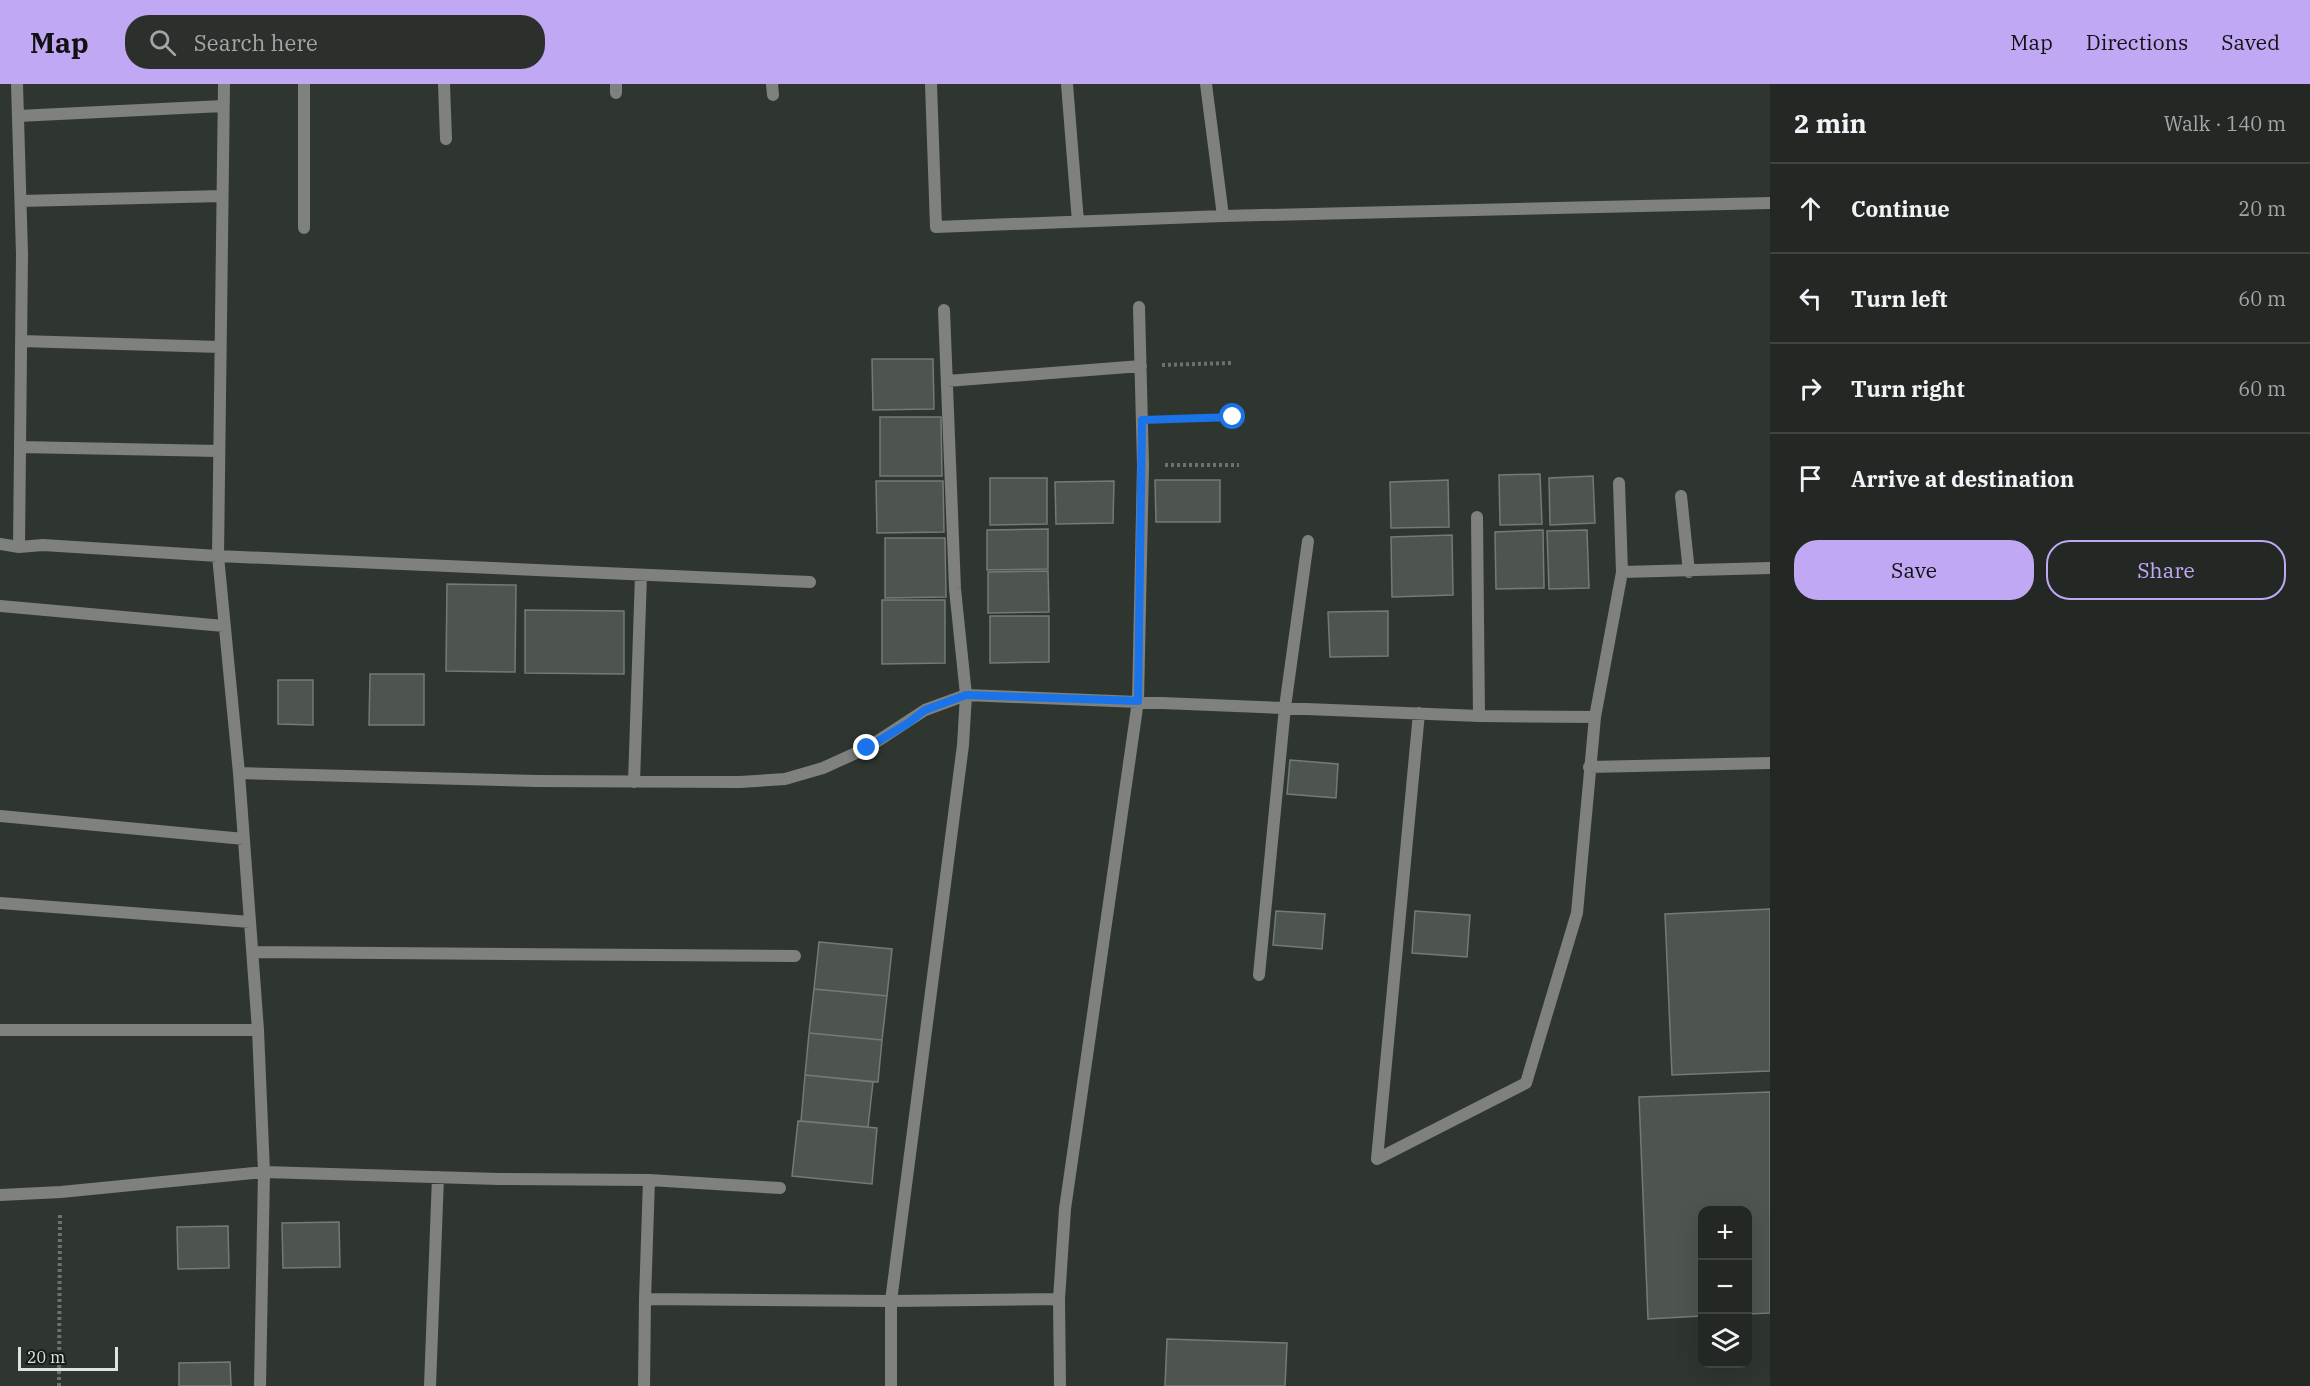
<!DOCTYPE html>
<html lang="en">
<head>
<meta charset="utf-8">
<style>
	body { margin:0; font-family:"IBM Plex Serif",serif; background:#2b302c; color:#f1f3f6 }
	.controls { position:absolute; right:18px; bottom:18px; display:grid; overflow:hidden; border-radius:12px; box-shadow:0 6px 24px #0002 }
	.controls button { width:54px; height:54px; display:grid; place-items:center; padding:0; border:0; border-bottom:2px solid #404441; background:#232824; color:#f1f3f6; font:30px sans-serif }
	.scale { position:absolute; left:18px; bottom:15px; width:100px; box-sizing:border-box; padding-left:6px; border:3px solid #e0e4e0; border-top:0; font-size:16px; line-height:21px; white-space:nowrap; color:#e0e4e0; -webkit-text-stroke:4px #191c1a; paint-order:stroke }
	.stop { position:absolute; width:18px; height:18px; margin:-14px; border:4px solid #1a73e8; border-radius:50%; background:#fff }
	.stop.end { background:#1a73e8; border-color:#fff; box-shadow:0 2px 6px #0008 }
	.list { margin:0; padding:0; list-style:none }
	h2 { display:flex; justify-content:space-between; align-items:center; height:78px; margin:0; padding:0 24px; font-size:26px }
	h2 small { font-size:20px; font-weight:400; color:#a3a6a6 }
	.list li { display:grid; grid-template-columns:39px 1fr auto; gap:18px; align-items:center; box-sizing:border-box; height:90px; padding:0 24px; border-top:2px solid #404441 }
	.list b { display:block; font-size:22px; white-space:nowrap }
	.list em { font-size:20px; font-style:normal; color:#a3a6a6 }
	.actions { display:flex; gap:12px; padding:18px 24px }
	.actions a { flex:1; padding:14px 0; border:2px solid #c0a8f4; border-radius:24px; text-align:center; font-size:21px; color:#c0a8f4 }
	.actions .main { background:#c0a8f4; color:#111 }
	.icon { flex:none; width:33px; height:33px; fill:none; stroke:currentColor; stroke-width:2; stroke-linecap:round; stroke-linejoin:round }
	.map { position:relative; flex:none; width:1770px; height:1302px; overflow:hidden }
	header { display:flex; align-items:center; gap:36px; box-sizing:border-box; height:84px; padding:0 30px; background:#c0a8f4; color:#111 }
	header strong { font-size:28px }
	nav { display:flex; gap:33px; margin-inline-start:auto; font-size:21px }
	.search { width:420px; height:54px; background:#2b302c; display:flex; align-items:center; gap:15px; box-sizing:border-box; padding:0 21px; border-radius:24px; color:#a3a6a6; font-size:22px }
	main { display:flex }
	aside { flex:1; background:#232824 }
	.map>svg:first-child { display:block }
	.building { fill:#4e554f; stroke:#737b74; stroke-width:1.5 }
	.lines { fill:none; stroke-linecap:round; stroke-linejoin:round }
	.path { stroke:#6c726c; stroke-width:4; stroke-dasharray:3 3; stroke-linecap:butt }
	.street { stroke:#7e817e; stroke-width:12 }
	.route { stroke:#1a73e8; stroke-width:8 }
</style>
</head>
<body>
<header>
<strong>Map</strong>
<div class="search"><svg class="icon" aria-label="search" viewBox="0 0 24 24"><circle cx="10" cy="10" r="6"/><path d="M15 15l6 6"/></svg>Search here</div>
<nav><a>Map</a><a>Directions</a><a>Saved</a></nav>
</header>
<main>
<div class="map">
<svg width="1770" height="1302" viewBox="0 0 1770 1302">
	<rect width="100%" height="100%" fill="#2f3630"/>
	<path class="building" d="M 872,275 L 933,275 L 934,325 L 873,326 Z
		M 880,333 L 941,333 L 942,392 L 880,392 Z
		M 1540,390 L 1542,440 L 1500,441 L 1499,391 Z
		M 1593,392 L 1595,439 L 1550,441 L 1549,394 Z
		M 990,394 L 1047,394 L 1047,440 L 990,441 Z
		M 1155,396 L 1220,396 L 1220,438 L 1156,438 Z
		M 1448,396 L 1449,443 L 1391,444 L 1390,398 Z
		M 876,397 L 943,397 L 944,448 L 877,449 Z
		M 1114,397 L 1113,439 L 1056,440 L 1055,398 Z
		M 1048,445 L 1048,485 L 987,486 L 987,446 Z
		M 1543,446 L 1544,504 L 1496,505 L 1495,448 Z
		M 1587,446 L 1589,504 L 1549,505 L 1547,447 Z
		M 1452,451 L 1453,511 L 1392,513 L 1391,453 Z
		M 885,454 L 945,454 L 946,513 L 885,514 Z
		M 1048,487 L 1049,528 L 988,529 L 988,488 Z
		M 447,500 L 516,501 L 515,588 L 446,587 Z
		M 882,516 L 945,516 L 945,579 L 882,580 Z
		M 525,526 L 624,527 L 624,590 L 525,589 Z
		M 1388,527 L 1388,572 L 1330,573 L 1328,528 Z
		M 990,532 L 1049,532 L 1049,578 L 990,579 Z
		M 370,590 L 424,590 L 424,641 L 369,641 Z
		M 278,596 L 313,596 L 313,641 L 278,640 Z
		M 1290,676 L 1338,680 L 1336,714 L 1287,710 Z
		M 1770,825 L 1770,987 L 1672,991 L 1665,830 Z
		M 1276,827 L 1325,830 L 1322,865 L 1273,861 Z
		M 1415,827 L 1470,831 L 1467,873 L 1412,869 Z
		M 819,858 L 892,865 L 887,912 L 814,905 Z
		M 814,905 L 887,912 L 882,956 L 809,949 Z
		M 809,949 L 882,956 L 878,998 L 805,991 Z
		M 805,991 L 873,998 L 868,1043 L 801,1037 Z
		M 1770,1008 L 1770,1229 L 1748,1230 L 1748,1126 L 1702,1126 L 1702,1232 L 1648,1235 L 1639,1013 Z
		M 798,1037 L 877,1044 L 872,1100 L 792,1092 Z
		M 339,1138 L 340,1183 L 283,1184 L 282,1139 Z
		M 228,1142 L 229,1184 L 178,1185 L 177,1143 Z
		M 1167,1255 L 1287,1259 L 1285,1302 L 1165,1302 Z
		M 230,1278 L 231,1302 L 179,1302 L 179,1279 Z"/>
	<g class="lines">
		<path class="path" d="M 1162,281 L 1231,279
			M 1164,335 L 1233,333
			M 1165,381 L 1239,381
			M 59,1302 L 60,1129"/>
		<path class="street" d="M 17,0 L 22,170 L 19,463
			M 224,0 L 218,472 L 239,689 L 258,946 L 264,1088 L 260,1302
			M 444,0 L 446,55
			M 616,0 L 616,9
			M 772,0 L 773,11
			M 931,0 L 936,143 L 1223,132 L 1770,119
			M 1067,0 L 1078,138
			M 1206,0 L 1223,132
			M 18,32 L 223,22
			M 21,117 L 222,112
			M 304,144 L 304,0
			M 21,257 L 220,263
			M 947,297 L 1141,282
			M 20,363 L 219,367
			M 1619,399 L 1622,488
			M 1681,412 L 1689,488
			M 1477,433 L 1479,632
			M 0,460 L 19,463 L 43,461 L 218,472 L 810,498
			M 0,522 L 224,542
			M 1589,683 L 1770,679
			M 239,689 L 536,697 L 740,698 L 785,695 L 823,684 L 867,664 L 925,626 L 966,611 L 1479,632 L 1595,633
			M 634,698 L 641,491
			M 0,732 L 244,755
			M 0,819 L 250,838
			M 253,868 L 795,872
			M 1259,891 L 1285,623 L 1308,457
			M 0,946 L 258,946
			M 1377,1075 L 1526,999 L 1577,829 L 1595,633 L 1622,488 L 1770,484
			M 1377,1075 L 1419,629
			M 0,1111 L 61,1108 L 264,1088 L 499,1095 L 649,1096 L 780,1104
			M 645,1215 L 891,1217 L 1059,1215
			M 430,1302 L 438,1093
			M 644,1302 L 645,1215 L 649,1096
			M 891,1302 L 891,1217 L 963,661 L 966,611 L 955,505 L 944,226
			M 1060,1302 L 1059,1215 L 1065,1125 L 1138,617 L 1143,381 L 1139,223"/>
	</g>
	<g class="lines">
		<path class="route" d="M 867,664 L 908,639 L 925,626 L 966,611 L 1138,617 L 1142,336 L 1233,333"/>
	</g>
</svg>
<div class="controls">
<button>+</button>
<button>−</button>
<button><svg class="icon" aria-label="layers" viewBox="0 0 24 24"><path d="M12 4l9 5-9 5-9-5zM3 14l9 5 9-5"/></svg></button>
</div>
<div class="scale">20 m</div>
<div class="stop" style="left:1233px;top:333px"></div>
<div class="stop end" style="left:867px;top:664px"></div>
</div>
<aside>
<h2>2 min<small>Walk · 140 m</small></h2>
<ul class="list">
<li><svg class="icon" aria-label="ahead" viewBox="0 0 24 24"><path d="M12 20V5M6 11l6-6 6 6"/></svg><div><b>Continue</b></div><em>20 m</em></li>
<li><svg class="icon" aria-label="left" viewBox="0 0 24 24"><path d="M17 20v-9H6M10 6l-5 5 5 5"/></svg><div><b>Turn left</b></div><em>60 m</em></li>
<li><svg class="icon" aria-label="right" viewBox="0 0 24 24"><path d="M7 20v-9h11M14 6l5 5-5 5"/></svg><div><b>Turn right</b></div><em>60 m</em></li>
<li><svg class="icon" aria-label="arrive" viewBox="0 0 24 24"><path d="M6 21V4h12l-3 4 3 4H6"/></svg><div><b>Arrive at destination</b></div></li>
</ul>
<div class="actions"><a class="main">Save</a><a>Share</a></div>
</aside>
</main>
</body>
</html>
